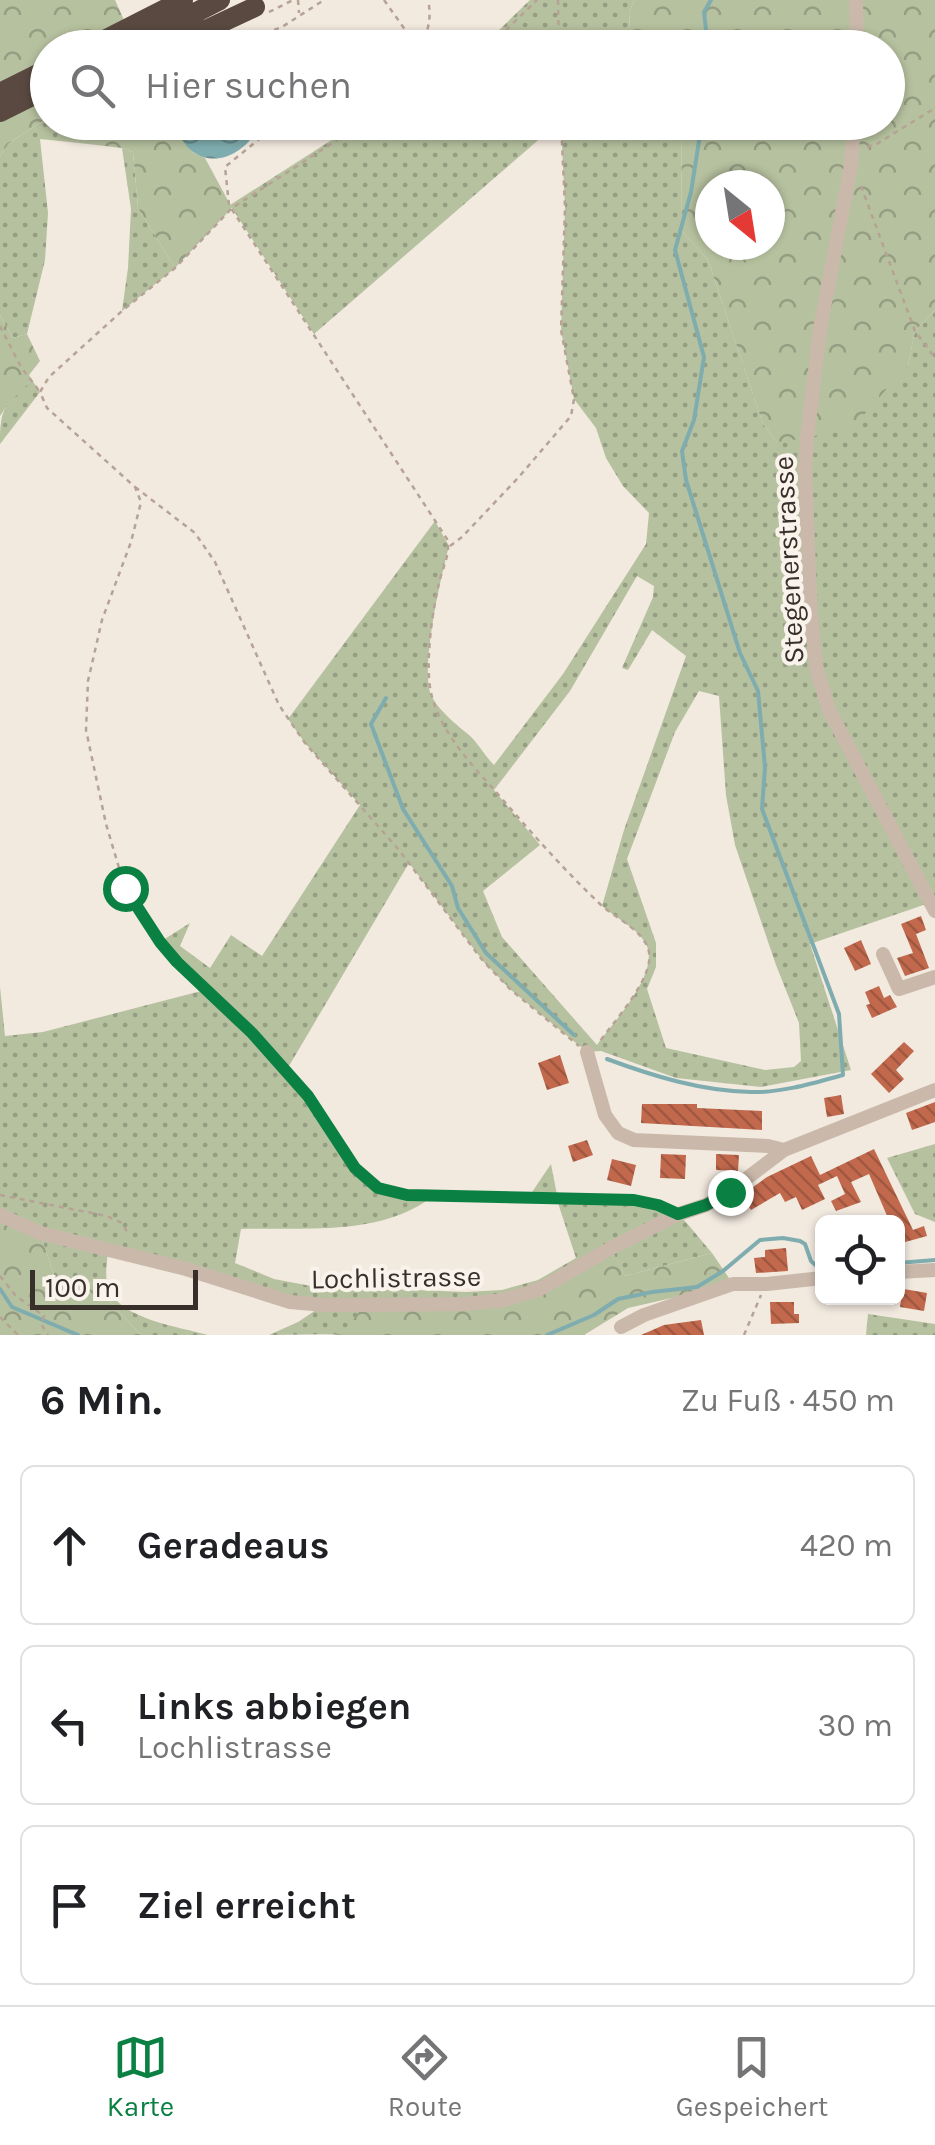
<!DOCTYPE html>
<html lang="de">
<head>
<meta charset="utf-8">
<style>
	body { margin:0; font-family:Karla,sans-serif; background:#f6f6f6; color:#202124 }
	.controls { position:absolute; right:30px; bottom:30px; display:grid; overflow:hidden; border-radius:15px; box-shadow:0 2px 8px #0004 }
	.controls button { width:90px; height:90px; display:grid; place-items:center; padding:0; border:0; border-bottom:2px solid #e0e0e0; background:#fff; color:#202124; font:50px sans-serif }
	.compass { position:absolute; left:695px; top:170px; width:90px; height:90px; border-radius:50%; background:#fff; box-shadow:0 2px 8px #0004; rotate:150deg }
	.scale { position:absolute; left:30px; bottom:25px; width:168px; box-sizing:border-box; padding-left:10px; border:5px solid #382e2a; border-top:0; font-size:28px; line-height:35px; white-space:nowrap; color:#382e2a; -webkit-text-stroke:8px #faf3ec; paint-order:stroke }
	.stop { position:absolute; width:30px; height:30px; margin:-22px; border:8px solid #0b8043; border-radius:50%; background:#fff }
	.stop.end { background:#0b8043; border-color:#fff; box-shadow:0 2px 10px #0008 }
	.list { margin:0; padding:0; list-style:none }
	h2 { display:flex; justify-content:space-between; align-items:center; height:130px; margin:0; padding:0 40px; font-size:42px }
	h2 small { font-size:32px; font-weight:400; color:#757577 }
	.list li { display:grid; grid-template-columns:65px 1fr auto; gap:30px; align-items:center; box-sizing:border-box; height:160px; margin:0 20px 20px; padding:0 20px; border:2px solid #e0e0e0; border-radius:15px }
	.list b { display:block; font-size:38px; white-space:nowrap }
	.list p { margin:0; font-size:32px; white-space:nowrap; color:#757577 }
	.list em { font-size:32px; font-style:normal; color:#757577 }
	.icon { flex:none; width:55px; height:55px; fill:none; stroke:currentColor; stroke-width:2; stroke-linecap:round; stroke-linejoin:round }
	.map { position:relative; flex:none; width:935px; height:1335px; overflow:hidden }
	.search { position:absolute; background:#fff; box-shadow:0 2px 8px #0004; left:30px; right:30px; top:30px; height:110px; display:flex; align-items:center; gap:25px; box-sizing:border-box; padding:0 35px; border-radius:55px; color:#757577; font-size:38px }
	.sheet { height:670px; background:#fff }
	nav { display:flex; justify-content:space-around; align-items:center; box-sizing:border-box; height:140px; border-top:2px solid #e0e0e0; background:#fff; font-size:28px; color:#757577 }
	nav a { display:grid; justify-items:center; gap:5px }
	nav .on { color:#0b8043 }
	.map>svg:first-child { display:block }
	.grass { fill:url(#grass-dots); fill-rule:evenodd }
	.forest { fill:url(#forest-crowns); fill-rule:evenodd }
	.water { fill:url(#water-waves) }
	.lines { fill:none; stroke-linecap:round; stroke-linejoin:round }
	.stream { stroke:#7fadaf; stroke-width:4 }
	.building { fill:url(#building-back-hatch) }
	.path { stroke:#b6a395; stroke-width:2.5; stroke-dasharray:5 5; stroke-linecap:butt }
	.minor { stroke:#cab9ab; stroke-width:14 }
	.highway { stroke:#594941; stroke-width:20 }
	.route { stroke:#0b8043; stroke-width:12 }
	.labels { text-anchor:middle; stroke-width:8; stroke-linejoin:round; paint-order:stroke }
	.street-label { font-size:28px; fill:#382e2a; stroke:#faf3ec }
</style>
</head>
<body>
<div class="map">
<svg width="935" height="1335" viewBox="0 0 935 1335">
	<defs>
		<pattern id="grass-dots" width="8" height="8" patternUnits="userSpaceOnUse" patternTransform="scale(2.5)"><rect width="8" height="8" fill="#b6c19f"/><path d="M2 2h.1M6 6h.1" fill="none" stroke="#959d82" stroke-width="1.8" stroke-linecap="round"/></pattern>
		<pattern id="forest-crowns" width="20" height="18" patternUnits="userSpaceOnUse" patternTransform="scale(2.5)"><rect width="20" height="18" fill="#b6c19f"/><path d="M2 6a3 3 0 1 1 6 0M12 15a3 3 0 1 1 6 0" fill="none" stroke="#959d82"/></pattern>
		<pattern id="water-waves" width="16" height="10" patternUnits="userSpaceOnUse" patternTransform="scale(2.5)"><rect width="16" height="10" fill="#7fadaf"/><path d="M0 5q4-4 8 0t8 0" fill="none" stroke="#698d8f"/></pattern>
		<pattern id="building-back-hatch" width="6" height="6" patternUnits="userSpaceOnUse" patternTransform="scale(2.5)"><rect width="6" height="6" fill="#c2694d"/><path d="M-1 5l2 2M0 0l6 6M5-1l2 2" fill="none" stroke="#9f5740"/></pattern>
	</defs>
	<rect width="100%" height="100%" fill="#f2e9df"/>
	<path class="grass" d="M 530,0 L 634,0 L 629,13 L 631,47 L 473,48 L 497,32 Z
		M 47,118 L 48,122 L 64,123 L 79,143 L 40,139 L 48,213 L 45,260 L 27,334 L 13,338 L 0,315 L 0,156 L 8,144 Z
		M 358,123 L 558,123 L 314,334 L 230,205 Z
		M 561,123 L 681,123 L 682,231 L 708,260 L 763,424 L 777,442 L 908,365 L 915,331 L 935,310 L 935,901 L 810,944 L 851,1070 L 761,1087 L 676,1078 L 601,1051 L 587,1052 L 511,990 L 483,961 L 409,863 L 286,1071 L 308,1096 L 355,1168 L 378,1187 L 407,1195 L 433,1196 C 381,1237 304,1227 241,1229 L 235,1263 L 274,1279 L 311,1286 L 466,1292 L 502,1290 L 538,1280 L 576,1258 L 557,1200 L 528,1198 L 551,1164 L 558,1200 C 592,1200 654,1192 681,1217 C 692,1228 702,1242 712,1253 L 625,1276 L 611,1249 L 540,1289 L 341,1334 L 269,1335 L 298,1322 L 322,1306 L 108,1250 C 107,1263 104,1277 109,1290 C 122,1319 179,1327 208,1335 L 141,1335 L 93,1284 L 55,1278 L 40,1233 L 0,1215 L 0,987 L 5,1036 L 43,1032 L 205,990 L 160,942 L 190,923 L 180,946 L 210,968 L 231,935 L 262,956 L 360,805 L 305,743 L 288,719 L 435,521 L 449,546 C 441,576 420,668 431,695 C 438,710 457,725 469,735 C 478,743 485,756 494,765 L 563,674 L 646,544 L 649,513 L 623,486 L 606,458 L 596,428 L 574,399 L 561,330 L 565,207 ZM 637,576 L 654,586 L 653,597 L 622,668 L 628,670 L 652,630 L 686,656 L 624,830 L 602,906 C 615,917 636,928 645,942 C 663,971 613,1022 597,1045 L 502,937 L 483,891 L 540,845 L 494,790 L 570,691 ZM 699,691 L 719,696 L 726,795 L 735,845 L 776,965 L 799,1023 L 801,1061 L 794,1067 L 765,1070 L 666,1048 L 647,989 L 656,967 L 656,943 L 627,859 L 675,732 Z
		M 122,148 L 133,152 L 138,208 L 175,268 L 122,311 L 128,268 L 131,209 Z
		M 32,380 L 40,392 L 0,444 C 0,405 5,406 32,380 Z
		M 935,1144 L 935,1222 L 915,1214 L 887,1158 Z
		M 868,1314 L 935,1324 L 935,1335 L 866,1335 Z"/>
	<path class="forest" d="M 0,0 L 115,0 L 136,47 L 48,48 L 47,118 L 8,144 L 0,156 Z
		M 634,0 L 935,0 L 935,310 L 915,331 L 908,365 L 853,427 L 807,438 L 777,442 L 763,424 L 708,260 L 682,231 L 681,123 L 888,122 L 888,48 L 631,47 L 629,13 ZM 710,185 L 770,185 L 770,245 L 710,245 Z
		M 64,123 L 176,123 L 178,132 L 186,144 L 194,153 L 205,158 L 232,208 L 175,268 L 138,208 L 133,152 L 122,148 L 79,143 Z
		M 0,315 L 13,338 L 27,334 L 40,361 L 29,375 L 32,380 L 8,404 L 0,416 Z
		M 0,1215 L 40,1233 L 55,1278 L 93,1284 L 141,1335 L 0,1335 Z
		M 611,1248 L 625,1276 L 712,1253 L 733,1284 L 628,1308 L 584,1335 L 325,1335 L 341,1334 L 365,1305 L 504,1300 Z"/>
	<path class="water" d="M 176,123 L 256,123 C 255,136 250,142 239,150 C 212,169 182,155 176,123 Z"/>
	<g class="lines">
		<path class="stream" d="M 708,48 L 704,12 L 711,0
			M 386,698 L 371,724 L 403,809 L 452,886 L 458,908 L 486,953 L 574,1035
			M 607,1059 C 653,1076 701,1091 751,1092 C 781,1093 814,1083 843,1075 L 839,1014 L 762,809 L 765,767 L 758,691 L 740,653 L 686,480 L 682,451 L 694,420 L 704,357 L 675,250 L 691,192 L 702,122
			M 898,1263 L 935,1260
			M 0,1289 L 12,1307 L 78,1335
			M 547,1335 L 594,1315 L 618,1299 L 652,1292 L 697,1287 L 723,1271 L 760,1240 L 783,1238 L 800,1241 L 805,1244 L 811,1261 L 822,1271"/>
	</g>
	<path class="building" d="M 921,916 L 926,930 L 916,934 L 929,968 L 905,976 L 897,958 L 913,953 L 901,924 Z
		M 861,940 L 871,964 L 855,971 L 844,948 Z
		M 879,986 L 884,998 L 890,995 L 897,1007 L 872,1018 L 866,1005 L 870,1004 L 865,992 Z
		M 904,1042 L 914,1051 L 896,1070 L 904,1079 L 889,1093 L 871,1074 Z
		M 560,1055 L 569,1083 L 547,1090 L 538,1063 Z
		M 841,1095 L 844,1114 L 827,1117 L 824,1098 Z
		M 935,1102 L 935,1122 L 912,1130 L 906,1113 Z
		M 642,1104 L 697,1104 L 697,1108 L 762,1111 L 762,1130 L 641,1123 Z
		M 587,1140 L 593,1155 L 573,1162 L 568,1146 Z
		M 874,1149 L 913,1230 L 924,1226 L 927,1236 L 898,1244 L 898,1222 L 893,1215 L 888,1218 L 869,1174 L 851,1182 L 861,1202 L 836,1211 L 831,1201 L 845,1194 L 837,1176 L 818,1185 L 825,1199 L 802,1210 L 796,1197 L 785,1202 L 780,1193 L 751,1210 L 742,1195 L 767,1177 L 811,1156 L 820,1175 Z
		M 661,1154 L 686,1155 L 685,1179 L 660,1178 Z
		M 716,1154 L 739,1155 L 738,1171 L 716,1170 Z
		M 612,1159 L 636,1165 L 631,1186 L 607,1180 Z
		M 786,1248 L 788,1271 L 756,1273 L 754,1258 L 765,1257 L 765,1250 Z
		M 898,1288 L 927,1293 L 924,1311 L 900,1307 L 901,1300 L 898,1299 Z
		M 770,1302 L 794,1302 L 794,1314 L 799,1314 L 799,1323 L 771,1324 Z
		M 701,1320 L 704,1335 L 641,1335 L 664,1325 Z"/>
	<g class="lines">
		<path class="path" d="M 298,0 L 299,13
			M 384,0 L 418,48
			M 558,0 L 559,48
			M 269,12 L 293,0
			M 239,48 L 252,38 L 282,27 L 324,0
			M 420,48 C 428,32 432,18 428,0
			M 482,48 L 500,36 L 537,0
			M 263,122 L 266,128 L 272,133 L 311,126 L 318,122
			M 365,122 L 232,208 L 175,268 L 122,311 L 49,377 L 40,392 L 47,408 L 135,487 L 141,502 L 131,542 L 102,620 L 88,681 L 86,730 L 106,824 L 125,888 L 160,942 L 177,962 L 252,1033 L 308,1096 L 355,1168 L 378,1188 L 407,1195 L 634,1200 L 663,1208
			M 269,131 L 225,167 L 229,205 L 447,539 C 451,553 442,569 439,583 C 432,612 424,669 432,697 C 443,735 471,764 496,792 C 530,831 563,869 600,904 C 615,918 645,931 649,952 C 654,979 613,1022 598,1044
			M 867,147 L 875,145 L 935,108
			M 861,186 L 915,331 L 935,358
			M 0,326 L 21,367 L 40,392
			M 135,487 L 195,533 L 215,562 L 279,705 L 305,743 L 399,850 L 483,961 L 511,990 L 579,1046
			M 450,546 L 462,537 L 518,478 L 571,416 L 574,399 L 561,330 L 565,207 L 561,122
			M 0,1195 L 107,1216 L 122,1223 L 128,1233
			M 0,1276 L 16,1296 L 44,1316 L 41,1324 L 48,1335
			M 0,1317 L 18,1335
			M 744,1335 L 761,1295"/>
		<path class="minor" d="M 856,0 L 857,48
			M 854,122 L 851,165 L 820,329 L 807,438 L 805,470 L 811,618 L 817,671 L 829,710 L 935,911
			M 883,954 L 899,989 L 935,977
			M 587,1052 L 605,1115 L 618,1133 L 634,1140 L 768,1146 L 784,1150
			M 0,1215 L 40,1233 L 186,1269 L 290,1302 L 324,1305 L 365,1305 L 466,1304 L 504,1300 L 540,1289 L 611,1248 L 679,1214 L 706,1205 L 730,1191 L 784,1150 L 935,1090
			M 898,1272 L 935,1270
			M 621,1327 L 644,1315 L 733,1284 L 767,1284 L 822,1278"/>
		<path class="highway" d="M 89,48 L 183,0
			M 126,48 L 220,0
			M 157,48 L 210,28 L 255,7
			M 0,93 L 48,69
			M 0,112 L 48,88"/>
	</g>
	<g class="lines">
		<path class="route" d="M 125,888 L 160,942 L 177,962 L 252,1033 L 308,1096 L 355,1168 L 378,1188 L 407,1195 L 634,1200 L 658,1205 L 678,1214 L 706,1205 L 730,1192"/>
	</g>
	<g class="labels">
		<g class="street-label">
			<text transform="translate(788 560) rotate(-93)" y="10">Stegenerstrasse</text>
			<text transform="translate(396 1277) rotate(-1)" y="10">Lochlistrasse</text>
		</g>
	</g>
</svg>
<div class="controls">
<button><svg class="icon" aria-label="locate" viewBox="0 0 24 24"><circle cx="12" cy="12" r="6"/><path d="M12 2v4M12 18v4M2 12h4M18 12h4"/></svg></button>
</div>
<svg class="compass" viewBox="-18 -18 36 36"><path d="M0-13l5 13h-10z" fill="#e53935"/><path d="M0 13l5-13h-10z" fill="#757577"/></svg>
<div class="scale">100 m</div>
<div class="stop" style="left:125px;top:888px"></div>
<div class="stop end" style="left:730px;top:1192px"></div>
<div class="search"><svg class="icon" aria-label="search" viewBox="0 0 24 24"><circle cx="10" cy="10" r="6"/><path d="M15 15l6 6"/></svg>Hier suchen</div>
</div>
<section class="sheet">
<h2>6 Min.<small>Zu Fuß · 450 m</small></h2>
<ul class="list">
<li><svg class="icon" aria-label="ahead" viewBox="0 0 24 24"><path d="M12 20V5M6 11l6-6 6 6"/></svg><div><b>Geradeaus</b></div><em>420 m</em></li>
<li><svg class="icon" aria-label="left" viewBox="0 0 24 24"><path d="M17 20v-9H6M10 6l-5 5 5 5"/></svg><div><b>Links abbiegen</b><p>Lochlistrasse</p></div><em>30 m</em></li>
<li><svg class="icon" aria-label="arrive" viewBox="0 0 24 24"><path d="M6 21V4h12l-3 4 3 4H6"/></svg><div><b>Ziel erreicht</b></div></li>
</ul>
</section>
<nav>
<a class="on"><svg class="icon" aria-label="map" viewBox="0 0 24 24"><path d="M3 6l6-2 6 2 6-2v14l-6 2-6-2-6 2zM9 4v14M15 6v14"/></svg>Karte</a>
<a><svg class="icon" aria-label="directions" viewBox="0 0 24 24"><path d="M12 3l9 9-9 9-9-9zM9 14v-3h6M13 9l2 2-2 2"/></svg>Route</a>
<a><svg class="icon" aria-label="saved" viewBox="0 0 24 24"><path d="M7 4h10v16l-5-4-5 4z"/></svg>Gespeichert</a>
</nav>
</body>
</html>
